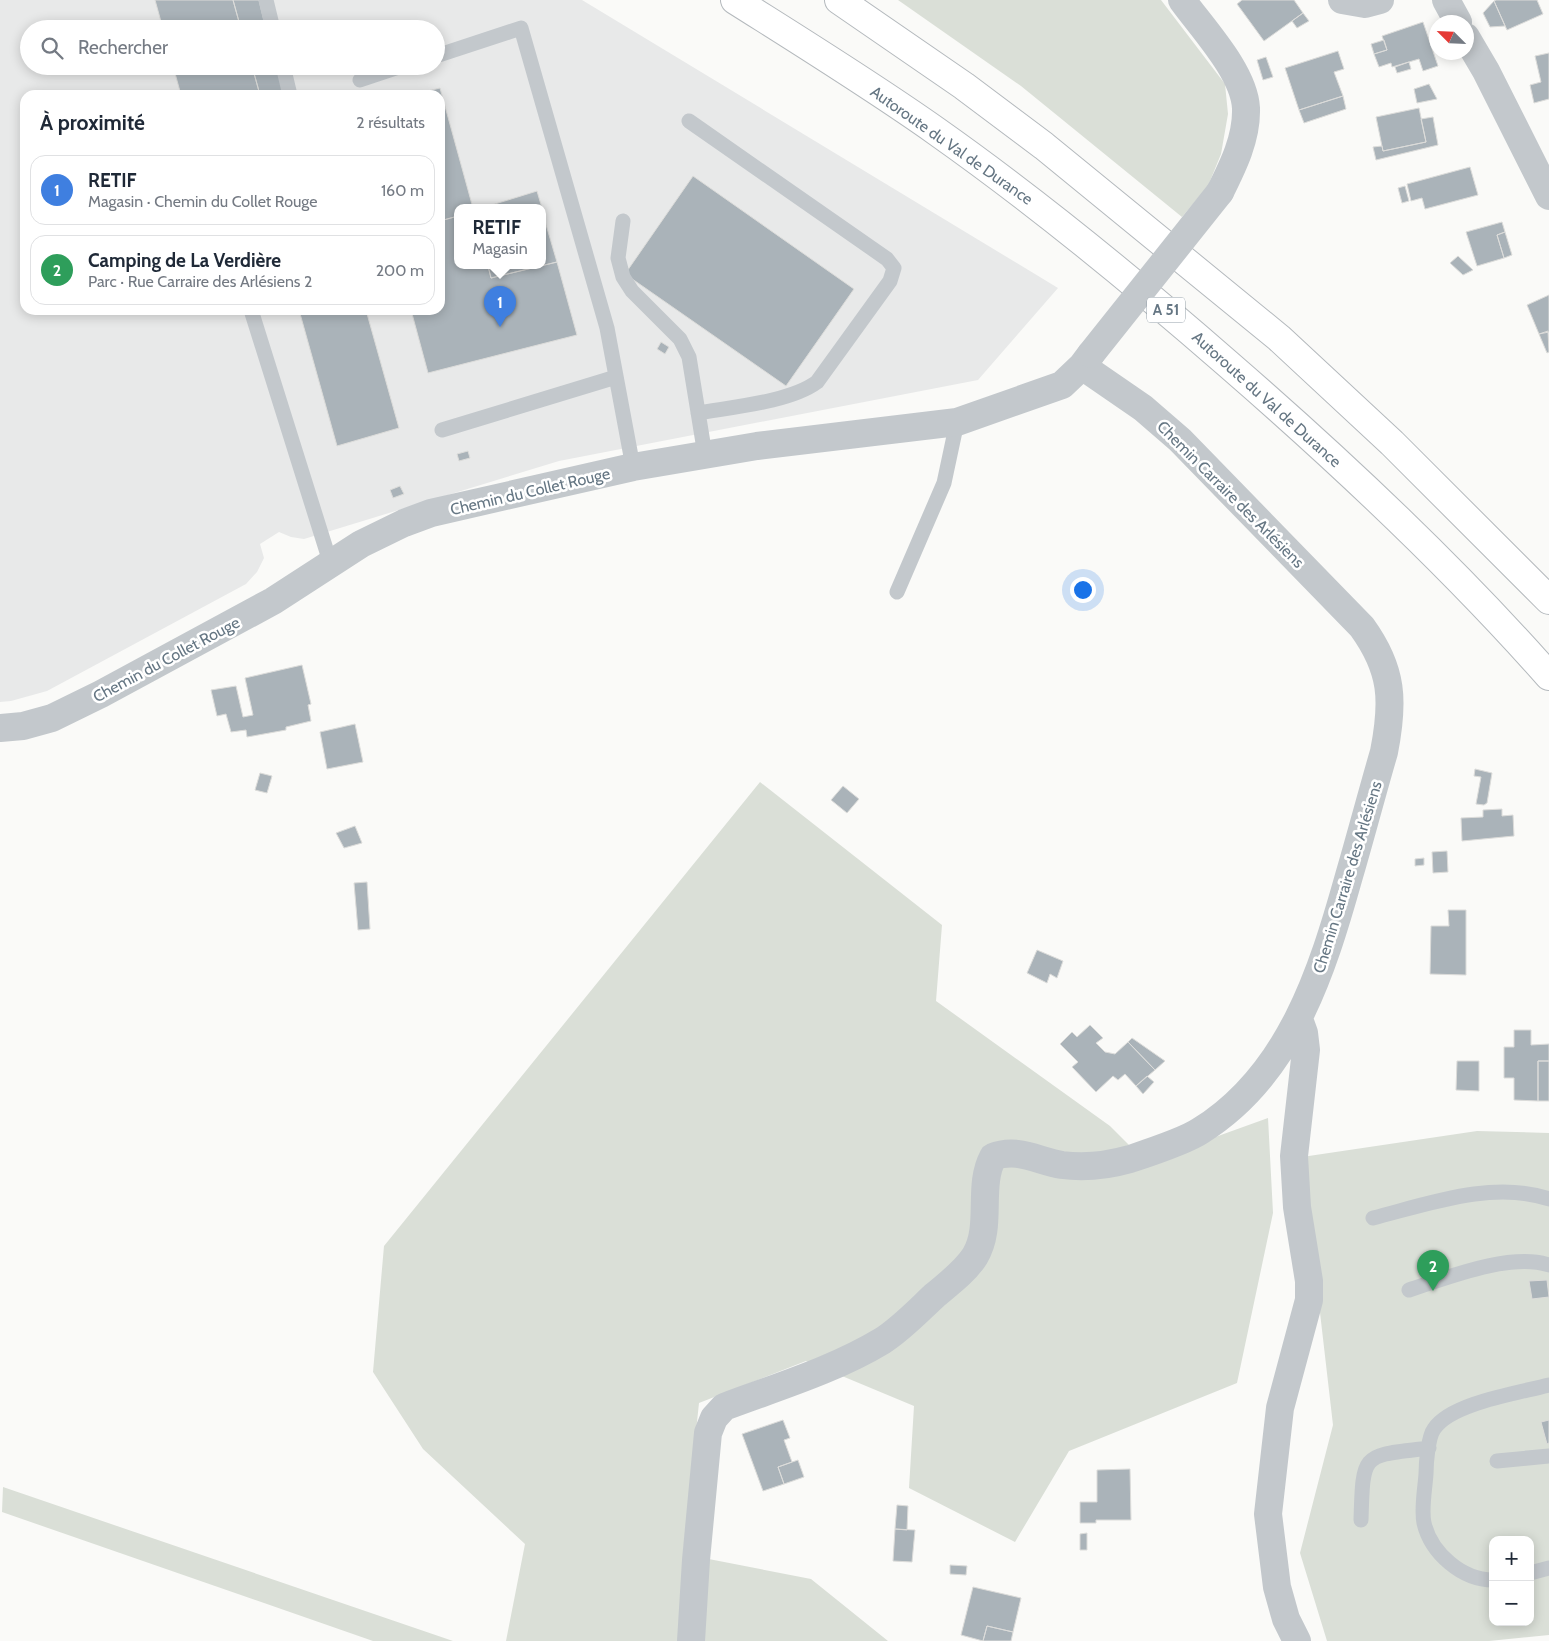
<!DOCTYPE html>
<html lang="fr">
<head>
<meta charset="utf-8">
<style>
	body { margin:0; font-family:Cabin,sans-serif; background:#f6f6f7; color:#1f2937 }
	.controls { position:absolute; right:15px; bottom:15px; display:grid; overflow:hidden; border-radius:10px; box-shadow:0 2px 12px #0003 }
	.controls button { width:45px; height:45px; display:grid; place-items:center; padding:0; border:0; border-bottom:1px solid #e0e1e3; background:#fff; color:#1f2937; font:25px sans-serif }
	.compass { position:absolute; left:1429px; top:15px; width:45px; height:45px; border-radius:50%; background:#fff; box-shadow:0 2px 12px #0003; rotate:294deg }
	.you { position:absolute; left:1082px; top:589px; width:18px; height:18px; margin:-12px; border:4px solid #fff; border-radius:50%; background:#1a73e8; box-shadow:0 0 0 8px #1a73e833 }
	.badge { display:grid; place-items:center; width:32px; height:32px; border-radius:50%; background:#e4572e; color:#fff; font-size:16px; font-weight:700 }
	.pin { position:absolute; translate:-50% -41px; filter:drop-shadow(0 1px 2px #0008) }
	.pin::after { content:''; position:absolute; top:26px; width:18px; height:15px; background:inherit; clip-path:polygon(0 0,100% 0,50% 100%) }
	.popup { position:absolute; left:454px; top:204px; width:92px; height:65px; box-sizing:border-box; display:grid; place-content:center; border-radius:10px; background:#fff; filter:drop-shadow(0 1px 4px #0005); font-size:16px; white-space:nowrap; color:#747a83 }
	.popup b { font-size:19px; color:#1f2937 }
	.popup::after { content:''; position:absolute; left:50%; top:100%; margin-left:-10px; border:10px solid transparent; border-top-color:#fff }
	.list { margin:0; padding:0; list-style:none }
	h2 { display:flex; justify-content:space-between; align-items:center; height:65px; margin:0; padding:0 20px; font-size:21px }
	h2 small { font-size:16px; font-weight:400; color:#747a83 }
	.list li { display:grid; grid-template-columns:32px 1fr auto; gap:15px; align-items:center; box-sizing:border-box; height:70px; margin:0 10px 10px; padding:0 10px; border:1px solid #e0e1e3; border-radius:15px }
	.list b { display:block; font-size:19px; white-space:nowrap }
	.list p { margin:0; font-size:16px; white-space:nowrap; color:#747a83 }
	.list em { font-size:16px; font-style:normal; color:#747a83 }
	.icon { flex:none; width:28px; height:28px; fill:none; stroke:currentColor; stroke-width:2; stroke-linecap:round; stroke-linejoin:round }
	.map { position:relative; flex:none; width:1549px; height:1641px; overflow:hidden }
	.search { position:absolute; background:#fff; box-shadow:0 2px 12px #0003; left:20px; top:20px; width:425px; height:55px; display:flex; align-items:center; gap:12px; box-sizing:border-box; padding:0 18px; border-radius:28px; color:#747a83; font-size:19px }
	.panel { position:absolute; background:#fff; box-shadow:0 2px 12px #0003; left:20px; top:90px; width:425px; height:225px; border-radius:15px }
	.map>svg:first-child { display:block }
	.built { fill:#e8e9e9; fill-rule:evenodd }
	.green { fill:#dadfd7; fill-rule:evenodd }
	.building { fill:#aab3b9; stroke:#dcdcda }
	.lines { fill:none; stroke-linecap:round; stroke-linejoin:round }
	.motorway-casing { stroke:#b4b9bd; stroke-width:30 }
	.service { stroke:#c3c8cc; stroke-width:15 }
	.minor { stroke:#c3c8cc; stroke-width:28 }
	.motorway { stroke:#fff; stroke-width:28 }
	.minor-bridge { stroke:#c3c8cc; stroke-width:28 }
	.labels { text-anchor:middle; stroke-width:5; stroke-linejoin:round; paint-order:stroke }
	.shield { fill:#fff; stroke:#939fa8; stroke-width:1 }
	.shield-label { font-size:15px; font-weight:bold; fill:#657683 }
	.street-label { font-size:16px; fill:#657683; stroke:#fff }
</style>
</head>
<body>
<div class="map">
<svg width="1549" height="1641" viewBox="0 0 1549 1641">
	<rect width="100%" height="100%" fill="#fafaf8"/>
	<path class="built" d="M 0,0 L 582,0 L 1058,288 L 978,380 L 559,461 L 304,539 L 291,537 L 279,532 L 260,544 L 264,558 L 257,572 L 246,584 L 47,691 L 11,701 L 0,702 ZM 29,29 L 436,29 L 436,66 L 29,66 ZM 25,95 L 440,95 L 440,310 L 25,310 ZM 458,208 L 542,208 L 542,266 L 458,266 Z"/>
	<path class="green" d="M 898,0 L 1161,0 L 1225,84 L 1228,114 L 1221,154 L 1208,186 L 1182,217 L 1021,86 Z
		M 760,782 L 942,925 L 936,1001 L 1110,1126 L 1146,1162 L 1268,1118 L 1273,1213 L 1237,1383 L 1069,1451 L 1015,1542 L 909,1488 L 914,1406 L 806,1361 L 699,1403 L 683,1554 L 811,1579 L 888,1641 L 506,1641 L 525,1544 L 423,1449 L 373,1372 L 384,1246 Z
		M 1477,1131 L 1549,1133 L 1549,1635 L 1489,1641 L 1327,1641 L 1300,1553 L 1333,1425 L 1302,1157 ZM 1493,1540 L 1530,1540 L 1530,1622 L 1493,1622 Z
		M 3,1487 L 453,1641 L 456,1641 L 373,1641 L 2,1512 Z"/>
	<path class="building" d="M 155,0 L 233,0 L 241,29 L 163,29 Z
		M 233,0 L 259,0 L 266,29 L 241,29 Z
		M 1242,0 L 1294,0 L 1303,13 L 1264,41 L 1237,4 Z
		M 1496,0 L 1537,0 L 1543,14 L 1507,30 L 1494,1 Z
		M 1494,1 L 1505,26 L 1490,27 L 1483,13 Z
		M 1303,13 L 1309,21 L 1297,28 L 1292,21 Z
		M 1423,22 L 1438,66 L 1423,71 L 1419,59 L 1392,67 L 1391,63 L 1379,67 L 1374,54 L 1387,50 L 1382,36 Z
		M 1384,40 L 1387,50 L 1374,54 L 1371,44 Z
		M 1338,51 L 1344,69 L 1334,72 L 1343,96 L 1299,110 L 1285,68 Z
		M 1549,53 L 1549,99 L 1534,103 L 1530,85 L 1541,82 L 1535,56 Z
		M 1266,57 L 1273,77 L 1263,80 L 1257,60 Z
		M 1409,62 L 1411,69 L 1397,73 L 1395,67 Z
		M 173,66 L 252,66 L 260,95 L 181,95 Z
		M 252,66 L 277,66 L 284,95 L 260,95 Z
		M 1429,84 L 1437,99 L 1417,103 L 1414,89 Z
		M 440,88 L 473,208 L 458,208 L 458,216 L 440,221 L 440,95 L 411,95 Z
		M 1343,96 L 1346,109 L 1304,123 L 1299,110 Z
		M 1419,108 L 1426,142 L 1383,151 L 1376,117 Z
		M 1433,117 L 1438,145 L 1376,160 L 1373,147 L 1382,146 L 1383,151 L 1426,142 L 1421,119 Z
		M 1470,167 L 1478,195 L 1425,209 L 1422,198 L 1411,201 L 1407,184 Z
		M 693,176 L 854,289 L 786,386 L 625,274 Z
		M 1405,186 L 1409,201 L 1402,203 L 1398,188 Z
		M 537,191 L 542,208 L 482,208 Z
		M 542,211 L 557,262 L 491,278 L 488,266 L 542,266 Z
		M 458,216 L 458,266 L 488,266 L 491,278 L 557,262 L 577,335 L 428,373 L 411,310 L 440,310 L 440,221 Z
		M 1502,222 L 1505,232 L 1497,235 L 1504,258 L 1477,266 L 1466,232 Z
		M 1505,232 L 1512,255 L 1504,258 L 1497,235 Z
		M 1458,256 L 1473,270 L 1463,275 L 1450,263 Z
		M 1549,295 L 1549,332 L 1539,334 L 1527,305 Z
		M 299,310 L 366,310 L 399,428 L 337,446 Z
		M 1548,331 L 1549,352 L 1547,353 L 1539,334 Z
		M 661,342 L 669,347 L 665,354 L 657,349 Z
		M 468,451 L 470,458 L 459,461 L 457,454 Z
		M 400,486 L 404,494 L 393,498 L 390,490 Z
		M 302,665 L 311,704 L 308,705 L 311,721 L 286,727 L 286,730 L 247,737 L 246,730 L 231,732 L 226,714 L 217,716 L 211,690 L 236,686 L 243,717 L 253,715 L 245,678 Z
		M 355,724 L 363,762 L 327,769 L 320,732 Z
		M 1475,769 L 1492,773 L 1487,803 L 1484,805 L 1476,804 L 1481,777 L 1474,776 Z
		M 260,773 L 272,776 L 267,793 L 255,790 Z
		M 843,786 L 859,799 L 847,813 L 831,800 Z
		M 1502,809 L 1502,816 L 1513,815 L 1514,836 L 1462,841 L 1461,818 L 1483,817 L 1483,810 Z
		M 355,826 L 362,843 L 344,848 L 336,833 Z
		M 1447,851 L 1448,872 L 1433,873 L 1432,852 Z
		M 1424,858 L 1424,865 L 1415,866 L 1415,859 Z
		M 367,882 L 370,929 L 358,930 L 354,883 Z
		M 1448,910 L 1466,910 L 1466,975 L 1430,974 L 1431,926 L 1449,926 Z
		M 1037,950 L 1063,961 L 1057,978 L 1050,974 L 1047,983 L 1027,973 Z
		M 1090,1025 L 1103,1038 L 1096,1043 L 1105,1052 L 1115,1054 L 1128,1042 L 1155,1070 L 1136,1086 L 1125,1074 L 1118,1080 L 1113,1076 L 1096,1092 L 1072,1067 L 1078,1062 L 1060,1044 L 1072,1032 L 1077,1037 Z
		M 1514,1030 L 1531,1030 L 1531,1045 L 1549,1044 L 1549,1061 L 1538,1061 L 1538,1101 L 1514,1100 L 1514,1078 L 1504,1078 L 1504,1047 L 1514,1047 Z
		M 1132,1038 L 1165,1061 L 1155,1070 L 1128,1042 Z
		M 1457,1061 L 1479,1061 L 1479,1091 L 1456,1090 Z
		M 1538,1061 L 1549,1061 L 1549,1101 L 1538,1101 Z
		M 1147,1076 L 1154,1082 L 1143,1094 L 1136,1086 Z
		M 1547,1280 L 1549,1297 L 1532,1299 L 1529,1281 Z
		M 783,1420 L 790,1438 L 784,1440 L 792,1462 L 778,1467 L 784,1484 L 763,1491 L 742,1434 Z
		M 1549,1420 L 1549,1443 L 1547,1444 L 1541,1422 Z
		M 798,1460 L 804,1477 L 784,1484 L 778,1467 Z
		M 1130,1469 L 1131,1520 L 1096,1520 L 1096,1523 L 1080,1523 L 1080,1502 L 1097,1502 L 1097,1470 Z
		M 897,1505 L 908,1506 L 907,1530 L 895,1529 Z
		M 895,1529 L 915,1530 L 912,1562 L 893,1561 Z
		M 1087,1533 L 1087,1550 L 1080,1550 L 1080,1534 Z
		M 950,1565 L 967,1566 L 966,1575 L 950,1574 Z
		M 973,1587 L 1021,1598 L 1013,1632 L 987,1626 L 983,1641 L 961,1635 Z
		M 987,1626 L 1013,1632 L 1011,1641 L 983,1641 Z"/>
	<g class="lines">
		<g class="motorway-casing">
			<path id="motorway" d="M 735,0 C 803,43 871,85 936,131 C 1038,203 1134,282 1228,364 C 1341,462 1450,564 1549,676
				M 839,0 L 964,86 L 1044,146 L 1279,338 L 1392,443 L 1549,600"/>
		</g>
		<path class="service" d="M 266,0 L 273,29
			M 436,56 L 521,28 L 607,328 L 633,467
			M 283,66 L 290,95
			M 360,80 L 402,66
			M 689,121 L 887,259 L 894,268 L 890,281 L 817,382 C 790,402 732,407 698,413
			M 623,221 L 618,258 L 623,277 L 632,291 L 680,339 L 689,357 L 705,455
			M 251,310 L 331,565
			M 442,430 L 616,377
			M 897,592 L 944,483 L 957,422
			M 1373,1218 C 1428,1204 1493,1180 1549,1199
			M 1409,1290 C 1446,1278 1511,1252 1549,1265
			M 1497,1461 L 1549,1456
			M 1361,1520 C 1363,1451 1362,1456 1429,1448
			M 1530,1573 L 1549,1568
			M 1493,1580 C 1462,1580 1431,1553 1424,1523 C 1421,1509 1425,1489 1426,1474 C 1426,1464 1428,1437 1434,1429 C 1451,1403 1519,1393 1549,1385"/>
		<path class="minor" d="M 1182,0 C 1203,29 1244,72 1246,108 C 1247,138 1233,166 1220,192
			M 1342,0 L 1365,4 L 1380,0
			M 1446,0 L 1458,22
			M 1466,37 L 1486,71 L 1549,196
			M 0,728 L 23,726 L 52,718 L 101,694 L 273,601 L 361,544 L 404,523 L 431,513 L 633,467 L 757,446 L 957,422 L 1062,385 L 1082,366 L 1091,354
			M 691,1641 L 696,1560 L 708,1433 L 714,1418 L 724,1407 C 777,1387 834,1370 882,1341 C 901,1329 918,1311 934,1296 C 948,1284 965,1272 975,1256 C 993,1226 977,1187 993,1157 C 1017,1147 1038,1161 1062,1165 C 1084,1168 1109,1165 1130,1159 C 1148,1153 1185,1141 1200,1131 C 1290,1075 1322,972 1349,876 C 1361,835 1372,793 1384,752 C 1394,701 1393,670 1362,627 L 1180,440 L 1143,408 L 1082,366
			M 1297,1641 L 1286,1619 L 1277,1587 L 1268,1514 L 1280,1408 L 1309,1300 L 1309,1281 L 1297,1207 L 1294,1156 L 1306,1050 L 1304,1033 L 1299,1019"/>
		<use href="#motorway" class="motorway"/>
		<path class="minor-bridge" d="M 1091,354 L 1220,192"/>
	</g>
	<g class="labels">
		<rect class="shield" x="1147" y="297.5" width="38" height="25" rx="4"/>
		<g class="shield-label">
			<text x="1166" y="315">A 51</text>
		</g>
		<g class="street-label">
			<text transform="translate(952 145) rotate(35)" y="6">Autoroute du Val de Durance</text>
			<text transform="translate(1267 399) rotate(42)" y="6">Autoroute du Val de Durance</text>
			<text transform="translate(530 491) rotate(-13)" y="6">Chemin du Collet Rouge</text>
			<text transform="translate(1231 494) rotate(45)" y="6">Chemin Carraire des Arlésiens</text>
			<text transform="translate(166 659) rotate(-28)" y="6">Chemin du Collet Rouge</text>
			<text transform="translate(1347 877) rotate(-73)" y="6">Chemin Carraire des Arlésiens</text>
		</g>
	</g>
</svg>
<div class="controls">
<button>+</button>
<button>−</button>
</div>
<svg class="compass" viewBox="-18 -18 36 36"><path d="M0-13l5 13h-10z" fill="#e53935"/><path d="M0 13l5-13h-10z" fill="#747a83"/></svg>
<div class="you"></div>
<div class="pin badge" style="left:500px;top:327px;background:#3f7fe0">1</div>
<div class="popup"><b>RETIF</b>Magasin</div>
<div class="pin badge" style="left:1433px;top:1291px;background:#2e9e5b">2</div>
<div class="search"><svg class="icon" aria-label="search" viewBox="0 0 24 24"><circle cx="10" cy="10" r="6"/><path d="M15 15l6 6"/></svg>Rechercher</div>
<section class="panel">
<h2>À proximité<small>2 résultats</small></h2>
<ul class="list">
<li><span class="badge" style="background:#3f7fe0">1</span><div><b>RETIF</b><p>Magasin · Chemin du Collet Rouge</p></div><em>160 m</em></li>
<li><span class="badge" style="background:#2e9e5b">2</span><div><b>Camping de La Verdière</b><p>Parc · Rue Carraire des Arlésiens 2</p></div><em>200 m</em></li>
</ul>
</section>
</div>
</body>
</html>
